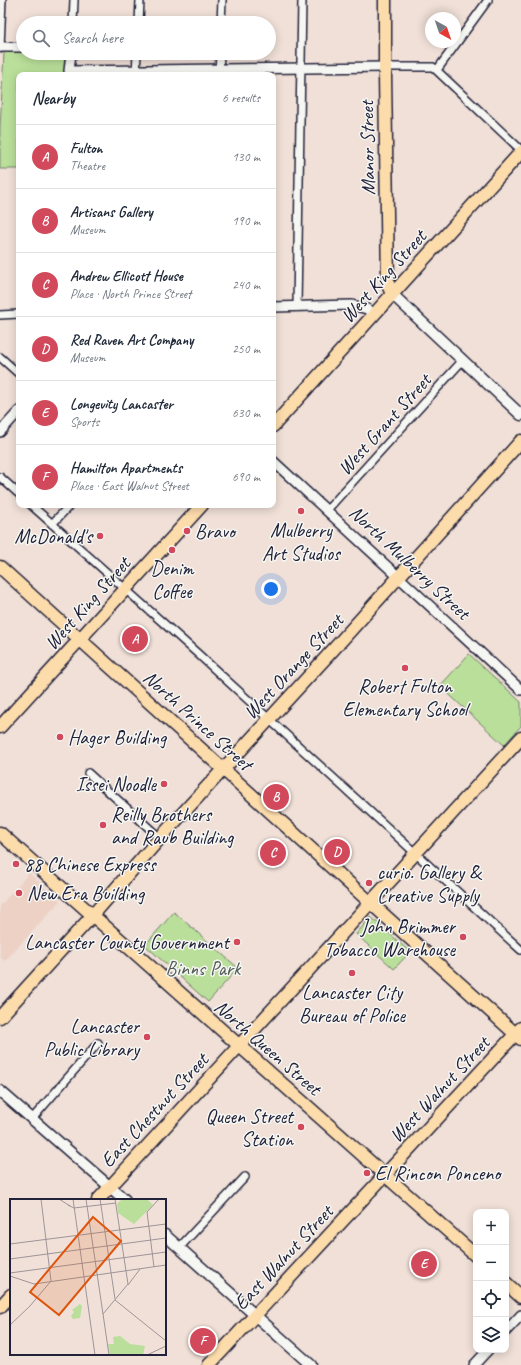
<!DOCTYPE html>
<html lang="en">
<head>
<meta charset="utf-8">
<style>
	body { margin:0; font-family:Caveat,sans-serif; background:#f2f2f3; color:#1f2937 }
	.controls { position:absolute; right:12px; bottom:12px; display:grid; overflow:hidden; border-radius:8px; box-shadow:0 2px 10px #0003 }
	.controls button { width:36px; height:36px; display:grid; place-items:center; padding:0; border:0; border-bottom:1px solid #e0e1e3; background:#fff; color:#1f2937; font:20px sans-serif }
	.compass { position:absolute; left:425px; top:12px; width:36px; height:36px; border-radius:50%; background:#fff; box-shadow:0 2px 10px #0003; rotate:140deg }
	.you { position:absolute; left:271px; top:589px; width:14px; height:14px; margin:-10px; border:3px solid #fff; border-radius:50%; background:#1a73e8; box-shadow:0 0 0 6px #1a73e833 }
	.badge { display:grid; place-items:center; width:26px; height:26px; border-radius:50%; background:#d1495b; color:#fff; font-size:13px; font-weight:700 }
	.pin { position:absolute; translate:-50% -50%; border:2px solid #fff; box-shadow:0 1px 4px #0006 }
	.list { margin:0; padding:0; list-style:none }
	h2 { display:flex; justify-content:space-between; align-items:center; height:52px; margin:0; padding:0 16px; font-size:17px }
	h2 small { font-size:13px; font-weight:400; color:#747a83 }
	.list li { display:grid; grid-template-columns:26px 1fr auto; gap:12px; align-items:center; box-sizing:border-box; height:64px; padding:0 16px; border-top:1px solid #e0e1e3 }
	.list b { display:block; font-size:15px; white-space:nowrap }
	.list p { margin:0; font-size:13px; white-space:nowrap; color:#747a83 }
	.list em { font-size:13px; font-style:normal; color:#747a83 }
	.icon { flex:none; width:22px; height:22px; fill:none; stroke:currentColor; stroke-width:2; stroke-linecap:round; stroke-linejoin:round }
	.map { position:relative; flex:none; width:521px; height:1365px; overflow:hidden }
	.search { position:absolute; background:#fff; box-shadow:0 2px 10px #0003; left:16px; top:16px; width:260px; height:44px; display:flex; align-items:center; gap:10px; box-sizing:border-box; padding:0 14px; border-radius:22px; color:#747a83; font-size:15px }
	.panel { position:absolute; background:#fff; box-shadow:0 2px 10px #0003; left:16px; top:72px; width:260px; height:436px; border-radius:8px }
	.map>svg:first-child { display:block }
	.built { fill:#ecd1c4 }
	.green { fill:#badf9a; stroke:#6e806a }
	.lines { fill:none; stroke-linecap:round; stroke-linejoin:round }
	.minor-casing { stroke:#22223b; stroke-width:10 }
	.tertiary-casing { stroke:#22223b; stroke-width:12 }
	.secondary-casing { stroke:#22223b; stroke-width:13 }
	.primary-casing { stroke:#22223b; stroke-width:15 }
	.trunk-casing { stroke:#22223b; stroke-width:15 }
	.minor { stroke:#f6f6f2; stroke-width:7 }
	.tertiary { stroke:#f6f6f2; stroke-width:9 }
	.secondary { stroke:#f6f6f2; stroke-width:10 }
	.primary { stroke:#fddcac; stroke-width:12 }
	.trunk { stroke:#fddcac; stroke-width:12 }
	.poi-dot { fill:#d1495b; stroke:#f6f6f2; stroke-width:1.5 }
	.labels { text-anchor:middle; stroke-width:3; stroke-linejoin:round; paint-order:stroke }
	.street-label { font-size:20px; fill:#22223b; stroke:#f6f6f2 }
	.poi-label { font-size:20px; fill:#22223b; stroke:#f6f6f2; text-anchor:start }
	.park-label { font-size:20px; fill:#505b58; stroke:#f6f6f2 }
	.inset-road { fill:none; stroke:#9e9499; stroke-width:1 }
	.view { fill:#de560e; fill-opacity:0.15; stroke:#de560e; stroke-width:2 }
	.inset-edge { fill:none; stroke:#22223b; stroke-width:2 }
</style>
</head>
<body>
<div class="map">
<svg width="521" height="1365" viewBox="0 0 521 1365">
	<rect width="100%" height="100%" fill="#f0e0d7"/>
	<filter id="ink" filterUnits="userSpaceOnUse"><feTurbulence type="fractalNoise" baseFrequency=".025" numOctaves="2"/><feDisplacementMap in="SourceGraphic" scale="8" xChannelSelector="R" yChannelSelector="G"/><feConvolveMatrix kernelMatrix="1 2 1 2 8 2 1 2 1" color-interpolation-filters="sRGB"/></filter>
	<g filter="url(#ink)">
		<path class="built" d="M 59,630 L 67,636 L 60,644 L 52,638 Z
			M 29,873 L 60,901 L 5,961 L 0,957 L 0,906 Z"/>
		<path class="green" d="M 4,52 L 67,53 L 65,75 L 19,75 L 19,169 L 0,169 L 0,128 Z
			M 469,654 L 521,702 L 521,726 L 504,745 L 440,686 Z
			M 174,912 L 238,968 L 208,1002 L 145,945 Z
			M 371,917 L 410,952 L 394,969 L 356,934 Z"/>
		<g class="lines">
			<g class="minor-casing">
				<path id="minor" d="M 73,23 L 74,0
					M 139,23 L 140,0
					M 221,23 L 222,0
					M 0,48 L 2,0
					M 385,67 L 433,67 L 521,150
					M 437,70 L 488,0
					M 136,75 L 137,53
					M 219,75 L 220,53
					M 297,307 L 302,0
					M 0,315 L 19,314
					M 0,357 L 19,374
					M 0,477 L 19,494
					M 31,505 L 197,653 L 521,950
					M 327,510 L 463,360
					M 52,524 L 70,505
					M 88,773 L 160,838
					M 32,1119 L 98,1043
					M 179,1248 L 245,1177"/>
			</g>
			<g class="tertiary-casing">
				<path id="tertiary" d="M 0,47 L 23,47
					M 71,53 L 69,71 L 385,67
					M 273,307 L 352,305 L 367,309 L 374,314
					M 0,432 L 19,411
					M 273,461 L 521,690
					M 506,1331 L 521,1315
					M 474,1365 L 488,1350"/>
			</g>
			<g class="secondary-casing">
				<path id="secondary" d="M 392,294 L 521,415
					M 0,1091 L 125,1200
					M 165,1235 L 311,1365"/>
			</g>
			<g class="primary-casing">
				<path id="primary" d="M 385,0 L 385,74 L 388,285 L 392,294
					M 273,426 L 521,152
					M 0,727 L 202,505
					M 0,833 L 476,1256
					M 0,1017 L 92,916 L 160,838 L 332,651 L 521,441
					M 98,1200 L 521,738
					M 506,1283 L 521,1297
					M 0,1307 L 11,1295
					M 209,1365 L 521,1028"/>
			</g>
			<g class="trunk-casing">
				<path id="trunk" d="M 0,567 L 521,1039"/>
			</g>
			<use href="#minor" class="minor"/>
			<use href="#tertiary" class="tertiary"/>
			<use href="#secondary" class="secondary"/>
			<use href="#primary" class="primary"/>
			<use href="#trunk" class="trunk"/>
		</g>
	</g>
	<g class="poi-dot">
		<circle cx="301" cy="511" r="4"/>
		<circle cx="187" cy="531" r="4"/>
		<circle cx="100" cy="536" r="4"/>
		<circle cx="172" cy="550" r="4"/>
		<circle cx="405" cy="668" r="4"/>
		<circle cx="60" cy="737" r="4"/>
		<circle cx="164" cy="784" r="4"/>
		<circle cx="103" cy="825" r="4"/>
		<circle cx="16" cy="864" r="4"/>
		<circle cx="369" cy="883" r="4"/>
		<circle cx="19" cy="893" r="4"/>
		<circle cx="463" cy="937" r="4"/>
		<circle cx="237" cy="942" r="4"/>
		<circle cx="352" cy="973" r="4"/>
		<circle cx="147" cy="1037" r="4"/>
		<circle cx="301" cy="1127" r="4"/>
		<circle cx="367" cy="1173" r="4"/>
	</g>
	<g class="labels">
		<g class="street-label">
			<text transform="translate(367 148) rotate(-91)" y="7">Manor Street</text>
			<text transform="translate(383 276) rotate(-48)" y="7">West King Street</text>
			<text transform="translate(384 424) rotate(-48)" y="7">West Grant Street</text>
			<text transform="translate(410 562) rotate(43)" y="7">North Mulberry Street</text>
			<text transform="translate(87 603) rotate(-48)" y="7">West King Street</text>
			<text transform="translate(293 666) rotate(-47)" y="7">West Orange Street</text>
			<text transform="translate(198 720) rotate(42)" y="7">North Prince Street</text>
			<text transform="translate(268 1047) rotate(41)" y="7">North Queen Street</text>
			<text transform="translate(439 1089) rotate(-47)" y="7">West Walnut Street</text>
			<text transform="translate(154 1110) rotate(-47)" y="7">East Chestnut Street</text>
			<text transform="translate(283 1257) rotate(-47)" y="7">East Walnut Street</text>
		</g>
		<g class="poi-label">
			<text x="301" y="537" text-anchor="middle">Mulberry<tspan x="301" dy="23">Art Studios</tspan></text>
			<text x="195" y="538">Bravo</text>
			<text x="92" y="543" text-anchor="end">McDonald's</text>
			<text x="172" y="575" text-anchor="middle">Denim<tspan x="172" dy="23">Coffee</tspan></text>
			<text x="405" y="693" text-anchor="middle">Robert Fulton<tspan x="405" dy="23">Elementary School</tspan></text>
			<text x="68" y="744">Hager Building</text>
			<text x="156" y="791" text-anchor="end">Issei Noodle</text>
			<text x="111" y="821">Reilly Brothers<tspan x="111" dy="23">and Raub Building</tspan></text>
			<text x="24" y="871">88 Chinese Express</text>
			<text x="377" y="879">curio. Gallery &amp;<tspan x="377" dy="23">Creative Supply</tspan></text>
			<text x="27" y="900">New Era Building</text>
			<text x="455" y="933" text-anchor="end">John Brimmer<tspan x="455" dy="23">Tobacco Warehouse</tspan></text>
			<text x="229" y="949" text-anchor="end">Lancaster County Government</text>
			<text x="352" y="999" text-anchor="middle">Lancaster City<tspan x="352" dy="23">Bureau of Police</tspan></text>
			<text x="139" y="1033" text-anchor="end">Lancaster<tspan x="139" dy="23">Public Library</tspan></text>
			<text x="293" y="1123" text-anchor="end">Queen Street<tspan x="293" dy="23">Station</tspan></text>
			<text x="375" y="1180">El Rincon Ponceno</text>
		</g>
		<g class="park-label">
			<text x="203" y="975">Binns Park</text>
		</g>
	</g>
	<g transform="translate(10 1199)">
		<rect width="156" height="156" fill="#f0e0d7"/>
		<path d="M 112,0 L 137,0 L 143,6 L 124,25 L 108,14 L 107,5 ZM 70,105 L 72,107 L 70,119 L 63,120 L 61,117 L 64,113 L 62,111 ZM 110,137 L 120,145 L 135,147 L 133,156 L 100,156 L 98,145 L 104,145 L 103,138 Z" fill="#badf9a"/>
		<path class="inset-road" d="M 31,0 L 41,82M 49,0 L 60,7M 63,0 L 85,156M 76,0 L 93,115M 90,0 L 105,100M 58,6 L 64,9 L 106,4M 0,45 L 156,25M 0,60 L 156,39M 144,68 L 137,13 L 149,0M 0,74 L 156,53M 0,77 L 24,85 L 156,66M 118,86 L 130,70M 105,101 L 156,142M 0,126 L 20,107 L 41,82M 99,156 L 93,115 L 118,85 L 105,0M 137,156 L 156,147"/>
		<path class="view" d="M 83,18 L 111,42 L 49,116 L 20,93 Z"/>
		<rect width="156" height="156" class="inset-edge"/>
	</g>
</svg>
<div class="controls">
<button>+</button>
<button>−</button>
<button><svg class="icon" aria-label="locate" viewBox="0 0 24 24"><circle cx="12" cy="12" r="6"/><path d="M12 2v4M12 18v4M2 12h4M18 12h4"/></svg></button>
<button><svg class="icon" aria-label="layers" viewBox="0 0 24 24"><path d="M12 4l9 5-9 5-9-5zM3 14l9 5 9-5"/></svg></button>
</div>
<svg class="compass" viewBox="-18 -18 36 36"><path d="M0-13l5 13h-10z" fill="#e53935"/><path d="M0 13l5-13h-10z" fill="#747a83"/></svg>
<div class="you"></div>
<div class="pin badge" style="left:135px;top:639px">A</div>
<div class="pin badge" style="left:276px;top:797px">B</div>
<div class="pin badge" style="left:273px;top:853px">C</div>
<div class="pin badge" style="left:337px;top:852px">D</div>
<div class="pin badge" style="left:424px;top:1264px">E</div>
<div class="pin badge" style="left:203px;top:1341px">F</div>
<div class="search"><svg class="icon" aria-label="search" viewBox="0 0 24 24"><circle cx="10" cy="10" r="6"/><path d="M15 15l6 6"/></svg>Search here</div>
<section class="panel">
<h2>Nearby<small>6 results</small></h2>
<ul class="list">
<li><span class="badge">A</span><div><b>Fulton</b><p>Theatre</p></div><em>130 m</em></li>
<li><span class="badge">B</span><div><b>Artisans Gallery</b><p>Museum</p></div><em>190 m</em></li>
<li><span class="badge">C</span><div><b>Andrew Ellicott House</b><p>Place · North Prince Street</p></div><em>240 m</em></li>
<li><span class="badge">D</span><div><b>Red Raven Art Company</b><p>Museum</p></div><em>250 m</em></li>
<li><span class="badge">E</span><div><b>Longevity Lancaster</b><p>Sports</p></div><em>630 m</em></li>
<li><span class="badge">F</span><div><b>Hamilton Apartments</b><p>Place · East Walnut Street</p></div><em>690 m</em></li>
</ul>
</section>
</div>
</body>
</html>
